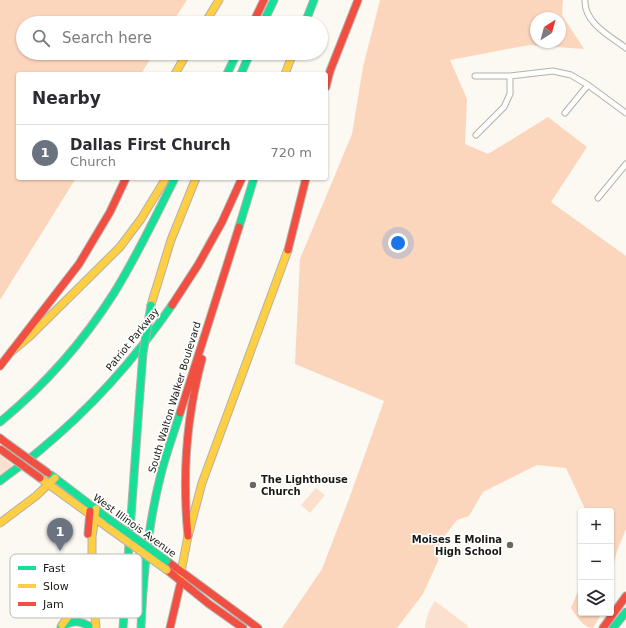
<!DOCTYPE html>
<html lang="en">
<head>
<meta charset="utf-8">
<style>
	body { margin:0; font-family:"DejaVu Sans",sans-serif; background:#f7f7f7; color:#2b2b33 }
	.controls { position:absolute; right:12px; bottom:12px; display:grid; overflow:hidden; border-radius:4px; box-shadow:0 1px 3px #0004 }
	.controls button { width:36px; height:36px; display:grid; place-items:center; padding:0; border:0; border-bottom:1px solid #e1e1e2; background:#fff; color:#2b2b33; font:20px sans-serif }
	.compass { position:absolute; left:530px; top:12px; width:36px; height:36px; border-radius:50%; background:#fff; box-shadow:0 1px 3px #0004; rotate:36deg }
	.you { position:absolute; left:398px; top:243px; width:14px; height:14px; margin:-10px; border:3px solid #fff; border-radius:50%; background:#1a73e8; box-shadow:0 0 0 6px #1a73e833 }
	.badge { display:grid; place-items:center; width:26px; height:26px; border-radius:50%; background:#7c3aed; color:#fff; font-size:13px; font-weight:700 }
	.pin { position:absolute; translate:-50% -33px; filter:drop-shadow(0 1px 2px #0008) }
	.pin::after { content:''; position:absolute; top:21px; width:14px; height:12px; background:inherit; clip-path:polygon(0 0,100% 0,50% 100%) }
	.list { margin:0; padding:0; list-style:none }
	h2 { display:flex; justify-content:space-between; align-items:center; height:52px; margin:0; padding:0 16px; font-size:17px }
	h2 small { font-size:13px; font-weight:400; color:#7c7c81 }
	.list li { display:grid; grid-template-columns:26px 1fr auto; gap:12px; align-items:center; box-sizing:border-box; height:56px; padding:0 16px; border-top:1px solid #e1e1e2 }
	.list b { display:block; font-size:15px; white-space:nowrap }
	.list p { margin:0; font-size:13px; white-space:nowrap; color:#7c7c81 }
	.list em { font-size:13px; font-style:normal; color:#7c7c81 }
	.icon { flex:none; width:22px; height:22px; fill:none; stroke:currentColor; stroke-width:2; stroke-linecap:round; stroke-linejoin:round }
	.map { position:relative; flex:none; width:626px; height:628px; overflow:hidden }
	.search { position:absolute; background:#fff; box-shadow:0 1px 3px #0004; left:16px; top:16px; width:312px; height:44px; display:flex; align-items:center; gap:10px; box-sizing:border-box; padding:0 14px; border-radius:22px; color:#7c7c81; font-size:15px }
	.panel { position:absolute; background:#fff; box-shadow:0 1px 3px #0004; left:16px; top:72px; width:312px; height:108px; border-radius:4px }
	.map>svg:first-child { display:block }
	.green { fill:#fae0cd }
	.forest { fill:#fbd6bd; fill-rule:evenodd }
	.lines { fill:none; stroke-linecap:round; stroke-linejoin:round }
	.street-casing { stroke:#b3b2ab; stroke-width:7 }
	.fast-casing { stroke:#b3b2ab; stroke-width:9 }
	.slow-casing { stroke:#b3b2ab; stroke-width:9 }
	.jam-casing { stroke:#b3b2ab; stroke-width:9 }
	.street { stroke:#fefefd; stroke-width:5 }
	.fast { stroke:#16e098; stroke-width:7 }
	.slow { stroke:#ffcf43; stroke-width:7 }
	.jam { stroke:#f24e42; stroke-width:7 }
	.fast-bridge-casing { stroke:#b3b2ab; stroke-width:9; stroke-linecap:butt }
	.slow-bridge-casing { stroke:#b3b2ab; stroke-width:9; stroke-linecap:butt }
	.jam-bridge-casing { stroke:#b3b2ab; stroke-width:9; stroke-linecap:butt }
	.fast-bridge { stroke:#16e098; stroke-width:7 }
	.slow-bridge { stroke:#ffcf43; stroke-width:7 }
	.jam-bridge { stroke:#f24e42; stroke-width:7 }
	.poi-dot { fill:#696761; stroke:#fff; stroke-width:1.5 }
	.labels { text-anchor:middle; stroke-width:3.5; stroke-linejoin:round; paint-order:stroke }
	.street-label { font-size:10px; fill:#1a1914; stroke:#fff }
	.poi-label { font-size:10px; font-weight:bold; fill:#1a1914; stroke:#fff; text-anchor:start }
	.key { fill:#fff; stroke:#babab8; stroke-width:1 }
	.key-label { font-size:11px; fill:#1a1914 }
</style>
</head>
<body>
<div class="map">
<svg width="626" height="628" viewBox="0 0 626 628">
	<rect width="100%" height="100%" fill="#fbf9f1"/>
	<path class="green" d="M 0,455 L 13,465 L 0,475 Z
		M 316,488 L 325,495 L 310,513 L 301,505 Z
		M 435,601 L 467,625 L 468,628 L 425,628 C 426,618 429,609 435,601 Z"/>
	<path class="forest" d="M 0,0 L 187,0 L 172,23 L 23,23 L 23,53 L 154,53 L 141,74 L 18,74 L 18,178 L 76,178 L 0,300 Z
		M 380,0 L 563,0 L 562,15 L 584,49 L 529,45 L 450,60 L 467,99 L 465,144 L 488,154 L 548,117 L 587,147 L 551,202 L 626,256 L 626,529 L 617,551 L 611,575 L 611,511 L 586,511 L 566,468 L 537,465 L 483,492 L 469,516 L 457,520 L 440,542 L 438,561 L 423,594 L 397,628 L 282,628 L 322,569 L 349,499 L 384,401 L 295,364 L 300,259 L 352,134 L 363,67 ZM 536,18 L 560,18 L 560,42 L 536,42 Z
		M 581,584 L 581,613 L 602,613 L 593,628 C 583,628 576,615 571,608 Z"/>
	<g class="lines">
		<g class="street-casing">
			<path id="street" d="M 585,0 C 584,23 610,36 626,48
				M 475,76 L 510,76 L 553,71 L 571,75 L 588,85 L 626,113
				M 565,113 L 588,85
				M 476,135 L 504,107 L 510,94 L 510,76
				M 598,198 L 626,164"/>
		</g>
		<g class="fast-casing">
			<path id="fast" d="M 263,23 L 274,0
				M 305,23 L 314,0
				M 227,74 L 237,53
				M 241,74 L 250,53
				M 239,227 L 254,178
				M 0,422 C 45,385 83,342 114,293 C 137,256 155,217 175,178
				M 51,475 L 110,520
				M 0,481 C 13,471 26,462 39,451 C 90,409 135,359 172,305
				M 61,627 C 72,620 81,620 92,628
				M 123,628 L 140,392
				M 141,628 C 143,576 148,524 161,474 C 166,453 174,433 180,413
				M 613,628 L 626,612"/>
		</g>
		<g class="slow-casing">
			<path id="slow" d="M 205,23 L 219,0
				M 175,74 L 187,53
				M 285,74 L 293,53
				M 151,305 L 171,240 L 196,178
				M 11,352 L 30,336 L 120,247 L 141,219 L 166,178
				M 40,478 L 110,529
				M 0,523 L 36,496 L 55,478
				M 91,570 L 96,628
				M 181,581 L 181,572 L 188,536 L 202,483 L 288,250
				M 62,625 L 80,601 L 90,578 L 92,565 L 92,537 L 96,509"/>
		</g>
		<g class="jam-casing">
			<path id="jam" d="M 253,23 L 264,0
				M 326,87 L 330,71 L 358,0
				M 288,250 L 306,178
				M 172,305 L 198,265 L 222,222 L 242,178
				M 0,366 L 79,264 L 110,212 L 126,178
				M 180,413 L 239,227
				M 0,438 L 5,442
				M 88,534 L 90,511
				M 188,536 C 182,476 186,418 202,359
				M 167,561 L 258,628
				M 167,570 L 209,604 L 243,628
				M 170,628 L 181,581
				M 603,628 L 626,596"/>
		</g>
		<use href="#street" class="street"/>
		<use href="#fast" class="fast"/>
		<use href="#slow" class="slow"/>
		<use href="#jam" class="jam"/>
		<g class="fast-bridge-casing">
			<path id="fast-bridge" d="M 140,392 L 143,353 L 151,305
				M 110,520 L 167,561"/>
		</g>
		<g class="slow-bridge-casing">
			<path id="slow-bridge" d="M 110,529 L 167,570"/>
		</g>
		<g class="jam-bridge-casing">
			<path id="jam-bridge" d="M 5,442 L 48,473
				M 0,449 L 40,478"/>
		</g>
		<use href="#fast-bridge" class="fast-bridge"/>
		<use href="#slow-bridge" class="slow-bridge"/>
		<use href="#jam-bridge" class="jam-bridge"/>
	</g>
	<g class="poi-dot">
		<circle cx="253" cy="485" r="4"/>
		<circle cx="510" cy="545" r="4"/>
	</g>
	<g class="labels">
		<g class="street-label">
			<text transform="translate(132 339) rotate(-51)" y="4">Patriot Parkway</text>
			<text transform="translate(174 397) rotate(-73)" y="4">South Walton Walker Boulevard</text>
			<text transform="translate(135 525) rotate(36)" y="4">West Illinois Avenue</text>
		</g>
		<g class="poi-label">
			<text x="261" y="483">The Lighthouse<tspan x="261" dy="12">Church</tspan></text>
			<text x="502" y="543" text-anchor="end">Moises E Molina<tspan x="502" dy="12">High School</tspan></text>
		</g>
	</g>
	<rect x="10" y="554" width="132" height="64" rx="6" class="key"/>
	<rect x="18" y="566" width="18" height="4" fill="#16e098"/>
	<rect x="18" y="584" width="18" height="4" fill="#ffcf43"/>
	<rect x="18" y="602" width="18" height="4" fill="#f24e42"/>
	<g class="key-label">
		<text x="43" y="572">Fast</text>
		<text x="43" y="590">Slow</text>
		<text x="43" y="608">Jam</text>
	</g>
</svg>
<div class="controls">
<button>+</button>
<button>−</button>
<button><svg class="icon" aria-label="layers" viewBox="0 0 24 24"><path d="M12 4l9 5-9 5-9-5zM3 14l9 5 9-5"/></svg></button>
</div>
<svg class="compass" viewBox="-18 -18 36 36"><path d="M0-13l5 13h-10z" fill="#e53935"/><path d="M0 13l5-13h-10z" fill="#7c7c81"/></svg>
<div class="you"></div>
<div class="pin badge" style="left:60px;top:551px;background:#6b7280">1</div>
<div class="search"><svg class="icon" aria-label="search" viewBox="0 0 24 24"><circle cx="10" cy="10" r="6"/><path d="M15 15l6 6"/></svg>Search here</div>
<section class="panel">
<h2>Nearby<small></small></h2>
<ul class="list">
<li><span class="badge" style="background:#6b7280">1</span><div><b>Dallas First Church</b><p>Church</p></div><em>720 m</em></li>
</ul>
</section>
</div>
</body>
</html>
